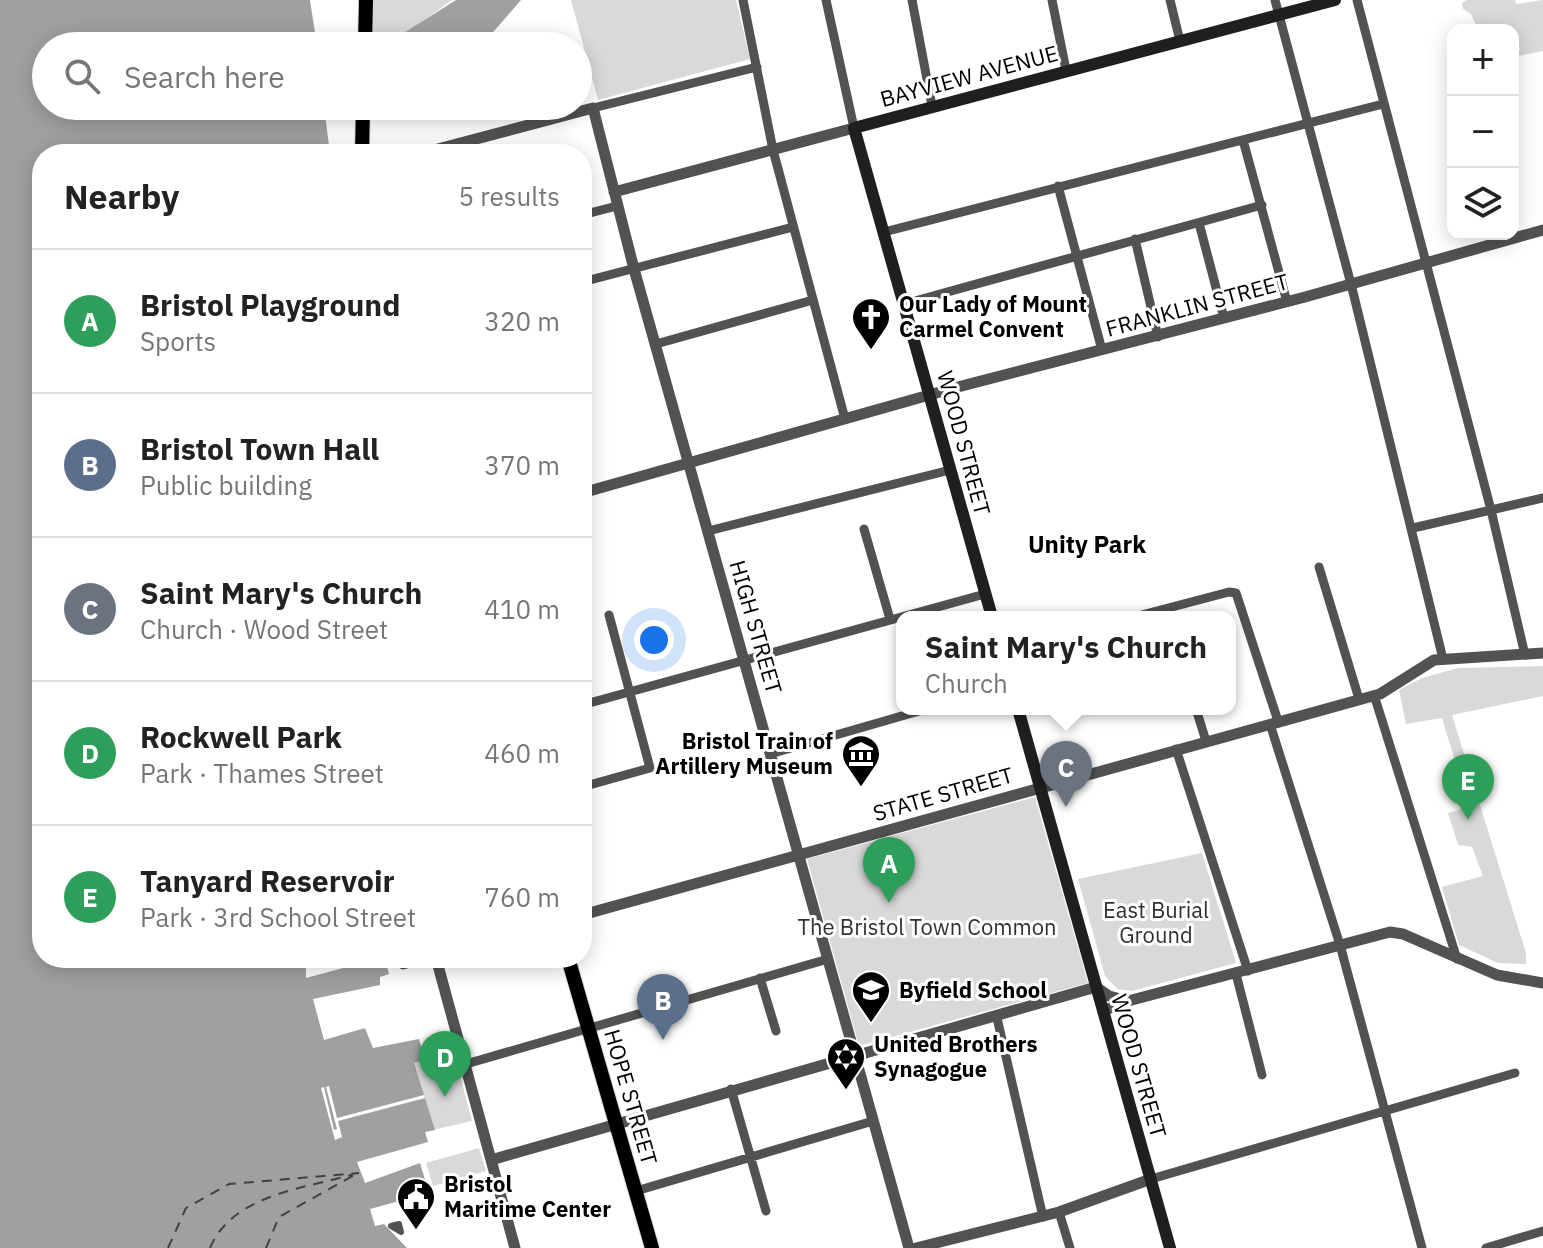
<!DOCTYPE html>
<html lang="en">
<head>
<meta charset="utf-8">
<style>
	body { margin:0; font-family:"IBM Plex Sans",sans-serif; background:#f2f2f2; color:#222 }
	.controls { position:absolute; right:24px; top:24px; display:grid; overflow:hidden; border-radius:16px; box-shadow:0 4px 20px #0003 }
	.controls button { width:72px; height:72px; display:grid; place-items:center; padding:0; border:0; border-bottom:2px solid #e0e0e0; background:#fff; color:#222; font:40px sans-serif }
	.you { position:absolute; left:654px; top:640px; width:28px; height:28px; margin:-20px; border:6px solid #fff; border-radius:50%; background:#1a73e8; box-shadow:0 0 0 12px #1a73e833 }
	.badge { display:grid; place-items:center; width:52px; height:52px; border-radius:50%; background:#1a73e8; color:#fff; font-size:26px; font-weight:700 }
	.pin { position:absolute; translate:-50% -66px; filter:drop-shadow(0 2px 4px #0008) }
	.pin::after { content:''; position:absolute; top:42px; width:28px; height:24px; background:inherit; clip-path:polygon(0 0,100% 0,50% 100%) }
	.popup { position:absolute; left:896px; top:611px; width:340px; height:104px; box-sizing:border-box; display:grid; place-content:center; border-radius:16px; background:#fff; filter:drop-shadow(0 2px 6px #0005); font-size:26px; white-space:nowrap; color:#767676 }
	.popup b { font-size:30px; color:#222 }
	.popup::after { content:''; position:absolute; left:50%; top:100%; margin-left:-16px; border:16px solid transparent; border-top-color:#fff }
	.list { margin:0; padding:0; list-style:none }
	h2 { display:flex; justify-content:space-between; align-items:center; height:104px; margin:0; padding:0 32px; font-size:34px }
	h2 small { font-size:26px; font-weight:400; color:#767676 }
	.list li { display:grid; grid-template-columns:52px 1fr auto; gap:24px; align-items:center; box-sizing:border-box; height:144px; padding:0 32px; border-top:2px solid #e0e0e0 }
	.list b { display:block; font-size:30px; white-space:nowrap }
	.list p { margin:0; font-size:26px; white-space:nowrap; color:#767676 }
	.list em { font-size:26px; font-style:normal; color:#767676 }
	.icon { flex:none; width:44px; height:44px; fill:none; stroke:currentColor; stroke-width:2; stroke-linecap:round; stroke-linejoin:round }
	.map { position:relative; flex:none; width:1543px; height:1248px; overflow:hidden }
	.search { position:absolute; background:#fff; box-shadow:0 4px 20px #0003; left:32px; top:32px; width:560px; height:88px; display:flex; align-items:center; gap:20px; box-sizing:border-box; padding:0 28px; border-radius:44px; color:#767676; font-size:30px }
	.panel { position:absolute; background:#fff; box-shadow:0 4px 20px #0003; left:32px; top:144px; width:560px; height:824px; border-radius:32px }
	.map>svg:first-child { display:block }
	.green { fill:#d9d9d9 }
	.water { fill:#a0a0a0 }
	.pier { fill:#fff }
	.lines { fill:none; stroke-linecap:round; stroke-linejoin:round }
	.ferry { stroke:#414141; stroke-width:2; stroke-dasharray:10 8; stroke-linecap:butt }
	.primary-casing { stroke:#dbdbdb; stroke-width:16 }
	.pedestrian { stroke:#525252; stroke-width:6 }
	.minor { stroke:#525252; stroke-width:9 }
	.tertiary { stroke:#525252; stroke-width:11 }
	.secondary { stroke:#1f1f1f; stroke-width:12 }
	.primary { stroke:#000; stroke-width:14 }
	.labels { text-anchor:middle; stroke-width:6; stroke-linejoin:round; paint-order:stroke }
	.street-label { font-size:22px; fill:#000; stroke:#fff }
	.poi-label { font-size:22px; font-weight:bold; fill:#000; stroke:#fff; text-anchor:start }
	.park-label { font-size:22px; fill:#303030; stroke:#fff }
	.neighbourhood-label { font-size:24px; font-weight:bold; fill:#000; stroke:#fff }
</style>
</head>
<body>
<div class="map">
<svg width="1543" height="1248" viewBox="0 0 1543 1248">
	<rect width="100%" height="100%" fill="#fff"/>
	<path class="green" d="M 373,0 L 452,0 L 388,46 L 371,46 Z
		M 571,0 L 736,0 L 750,59 L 598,100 Z
		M 1467,0 L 1515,0 L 1516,4 L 1543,0 L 1543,51 L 1513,57 L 1520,49 L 1513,30 L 1478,30 L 1471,14 L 1463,9 L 1462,3 Z
		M 1543,666 L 1543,696 L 1452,715 L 1526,953 L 1526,964 L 1498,963 L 1459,945 L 1442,887 L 1483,876 L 1472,847 L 1458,845 L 1448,813 L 1469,807 L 1442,718 L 1406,724 L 1399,690 L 1422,678 L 1458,668 Z
		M 1035,797 L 1088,983 L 859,1046 L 807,859 Z
		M 1202,853 L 1236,963 L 1132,991 L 1117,989 L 1105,976 L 1078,879 Z
		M 419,1039 L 425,1060 L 454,1053 L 472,1121 L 428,1131 L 412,1066 Z
		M 479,1148 L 486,1171 L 433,1186 L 426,1163 Z"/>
	<path class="water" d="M 0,0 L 310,0 L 317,46 L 46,46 L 46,106 L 324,106 L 330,154 L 42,154 L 42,958 L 306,958 L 306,978 L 373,960 L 378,968 L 387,966 L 389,974 L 380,977 L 380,985 L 313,999 L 324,1040 L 365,1028 L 373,1048 L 419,1039 L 425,1060 L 414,1063 L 435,1130 L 425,1132 L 428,1142 L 357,1162 L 365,1183 L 420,1163 L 429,1193 L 370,1209 L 375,1226 L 384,1224 L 407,1248 L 0,1248 Z
		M 456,0 L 521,0 L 481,46 L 383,46 Z"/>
	<path class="pier" d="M 329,1086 L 337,1118 L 424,1095 L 425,1098 L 338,1121 L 342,1137 L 335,1140 L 321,1088 L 324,1087 L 334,1130 L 337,1129 L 326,1087 Z"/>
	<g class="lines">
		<path class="ferry" d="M 168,1248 L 186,1208 L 229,1184 L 359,1173
			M 210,1248 C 233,1194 304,1189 354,1174
			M 266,1248 L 279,1217 L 358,1173"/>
		<g class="primary-casing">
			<path id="primary" d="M 365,46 L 366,0
				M 362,154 L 363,106
				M 568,958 L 652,1248"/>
		</g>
		<path class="pedestrian" d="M 399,1224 L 401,1232 L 391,1226 Z"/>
		<path class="minor" d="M 743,0 L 773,150 L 845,419
			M 826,0 L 854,128
			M 912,0 L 932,106
			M 1052,0 L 1066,70
			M 1170,0 L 1180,41
			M 1275,0 L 1351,284 L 1443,659
			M 1357,0 L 1491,510 L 1525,655
			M 593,108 L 757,67
			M 1243,140 L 1287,302
			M 1058,186 L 1102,350
			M 582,215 L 617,206
			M 1199,223 L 1224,318
			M 884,232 L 1383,104
			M 1135,239 L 1158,337
			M 582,282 L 793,227
			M 904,304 L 1262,205
			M 656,344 L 813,300
			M 1413,528 L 1543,498
			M 864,529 L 890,619
			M 708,531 L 950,470
			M 1319,567 L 1359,699
			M 1134,617 L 1229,592 L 1236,593 L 1278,721
			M 1374,695 L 1457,959
			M 582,705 L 985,594
			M 1196,709 L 1206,741
			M 1270,724 L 1340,945 L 1422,1248
			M 1176,749 L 1248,971
			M 770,754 L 926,709
			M 582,787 L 650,768 L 609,615
			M 403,965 L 432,958
			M 1236,974 L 1262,1075
			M 760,978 L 776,1031
			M 997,1018 L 1043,1217
			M 466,1064 L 828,959
			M 731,1089 L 766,1211
			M 1151,1179 L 1515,1073
			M 636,1191 L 873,1121
			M 1059,1212 L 1070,1248
			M 1486,1248 L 1543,1231"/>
		<path class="tertiary" d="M 419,154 L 593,108 L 634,269 L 909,1248
			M 614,192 L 854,128
			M 582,493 L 954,388 L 1305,297 L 1543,230
			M 582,915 L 1380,694 L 1434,660 L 1543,653
			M 436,958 L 515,1248
			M 1103,1011 L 1128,1001 L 1390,932 L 1403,934 L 1497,975 L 1543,983
			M 491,1160 L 1096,987 L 1109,996 L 1128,1001
			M 916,1248 L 1059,1212 L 1151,1179"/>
		<path class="secondary" d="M 992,617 L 854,128 L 1335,0
			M 1018,709 L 1170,1248"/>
		<use href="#primary" class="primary"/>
	</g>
	<defs>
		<g id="church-pin" transform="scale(2)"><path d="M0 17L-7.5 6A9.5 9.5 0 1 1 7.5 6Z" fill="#000" stroke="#fff"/><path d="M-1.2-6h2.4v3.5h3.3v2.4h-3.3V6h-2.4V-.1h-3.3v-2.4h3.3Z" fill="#fff"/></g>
		<g id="museum-pin" transform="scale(2)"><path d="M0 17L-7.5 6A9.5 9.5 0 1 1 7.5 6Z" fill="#000" stroke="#fff"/><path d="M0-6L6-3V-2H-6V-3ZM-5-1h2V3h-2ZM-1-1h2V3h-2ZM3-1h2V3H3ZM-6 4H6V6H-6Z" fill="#fff"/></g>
		<g id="school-pin" transform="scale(2)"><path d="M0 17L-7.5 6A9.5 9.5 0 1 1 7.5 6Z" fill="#000" stroke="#fff"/><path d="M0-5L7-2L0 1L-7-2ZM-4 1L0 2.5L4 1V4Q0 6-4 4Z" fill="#fff"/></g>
		<g id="synagogue-pin" transform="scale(2)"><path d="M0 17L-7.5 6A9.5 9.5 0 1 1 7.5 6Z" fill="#000" stroke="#fff"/><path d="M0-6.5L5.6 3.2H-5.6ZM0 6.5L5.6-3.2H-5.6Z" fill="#fff"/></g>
		<g id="civic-pin" transform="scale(2)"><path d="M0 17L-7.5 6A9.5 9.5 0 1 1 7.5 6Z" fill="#000" stroke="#fff"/><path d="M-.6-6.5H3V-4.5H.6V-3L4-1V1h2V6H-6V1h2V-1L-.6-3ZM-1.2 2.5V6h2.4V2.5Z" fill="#fff"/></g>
	</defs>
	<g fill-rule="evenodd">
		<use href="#church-pin" x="871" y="317"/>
		<use href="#museum-pin" x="861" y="754"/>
		<use href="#school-pin" x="871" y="990"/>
		<use href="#synagogue-pin" x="846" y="1057"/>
		<use href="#civic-pin" x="416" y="1197"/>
	</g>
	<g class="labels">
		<g class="street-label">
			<text transform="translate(969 76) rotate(-15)" y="8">BAYVIEW AVENUE</text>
			<text transform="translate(1197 305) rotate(-15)" y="8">FRANKLIN STREET</text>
			<text transform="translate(964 443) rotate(75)" y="8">WOOD STREET</text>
			<text transform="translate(756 627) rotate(74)" y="8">HIGH STREET</text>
			<text transform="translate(943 794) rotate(-16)" y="8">STATE STREET</text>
			<text transform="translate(1139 1066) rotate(74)" y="8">WOOD STREET</text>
			<text transform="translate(631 1097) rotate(74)" y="8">HOPE STREET</text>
		</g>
		<g class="poi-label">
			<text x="899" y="312">Our Lady of Mount<tspan x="899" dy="25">Carmel Convent</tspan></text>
			<text x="833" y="749" text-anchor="end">Bristol Train of<tspan x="833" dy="25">Artillery Museum</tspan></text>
			<text x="899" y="998">Byfield School</text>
			<text x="874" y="1052">United Brothers<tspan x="874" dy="25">Synagogue</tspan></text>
			<text x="444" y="1192">Bristol<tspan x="444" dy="25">Maritime Center</tspan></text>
		</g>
		<g class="park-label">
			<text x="1156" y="918">East Burial<tspan x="1156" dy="25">Ground</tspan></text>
			<text x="927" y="935">The Bristol Town Common</text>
		</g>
		<g class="neighbourhood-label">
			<text x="1087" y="553">Unity Park</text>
		</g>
	</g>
</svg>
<div class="controls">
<button>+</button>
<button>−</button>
<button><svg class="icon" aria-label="layers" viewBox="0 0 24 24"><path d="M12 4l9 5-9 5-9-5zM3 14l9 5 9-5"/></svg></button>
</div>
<div class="you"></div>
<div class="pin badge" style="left:889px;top:903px;background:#2e9e5b">A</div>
<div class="pin badge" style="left:663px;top:1040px;background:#5c6f8a">B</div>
<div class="pin badge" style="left:1066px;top:807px;background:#6b7280">C</div>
<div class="popup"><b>Saint Mary's Church</b>Church</div>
<div class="pin badge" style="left:445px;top:1097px;background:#2e9e5b">D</div>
<div class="pin badge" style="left:1468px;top:820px;background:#2e9e5b">E</div>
<div class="search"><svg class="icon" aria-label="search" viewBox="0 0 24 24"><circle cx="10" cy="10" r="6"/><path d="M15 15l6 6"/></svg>Search here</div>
<section class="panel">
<h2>Nearby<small>5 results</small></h2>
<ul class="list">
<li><span class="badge" style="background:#2e9e5b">A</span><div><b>Bristol Playground</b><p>Sports</p></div><em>320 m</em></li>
<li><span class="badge" style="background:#5c6f8a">B</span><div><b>Bristol Town Hall</b><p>Public building</p></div><em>370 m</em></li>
<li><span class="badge" style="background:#6b7280">C</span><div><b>Saint Mary's Church</b><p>Church · Wood Street</p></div><em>410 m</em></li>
<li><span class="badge" style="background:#2e9e5b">D</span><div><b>Rockwell Park</b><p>Park · Thames Street</p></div><em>460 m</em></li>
<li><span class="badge" style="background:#2e9e5b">E</span><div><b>Tanyard Reservoir</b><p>Park · 3rd School Street</p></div><em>760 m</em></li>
</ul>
</section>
</div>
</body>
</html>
